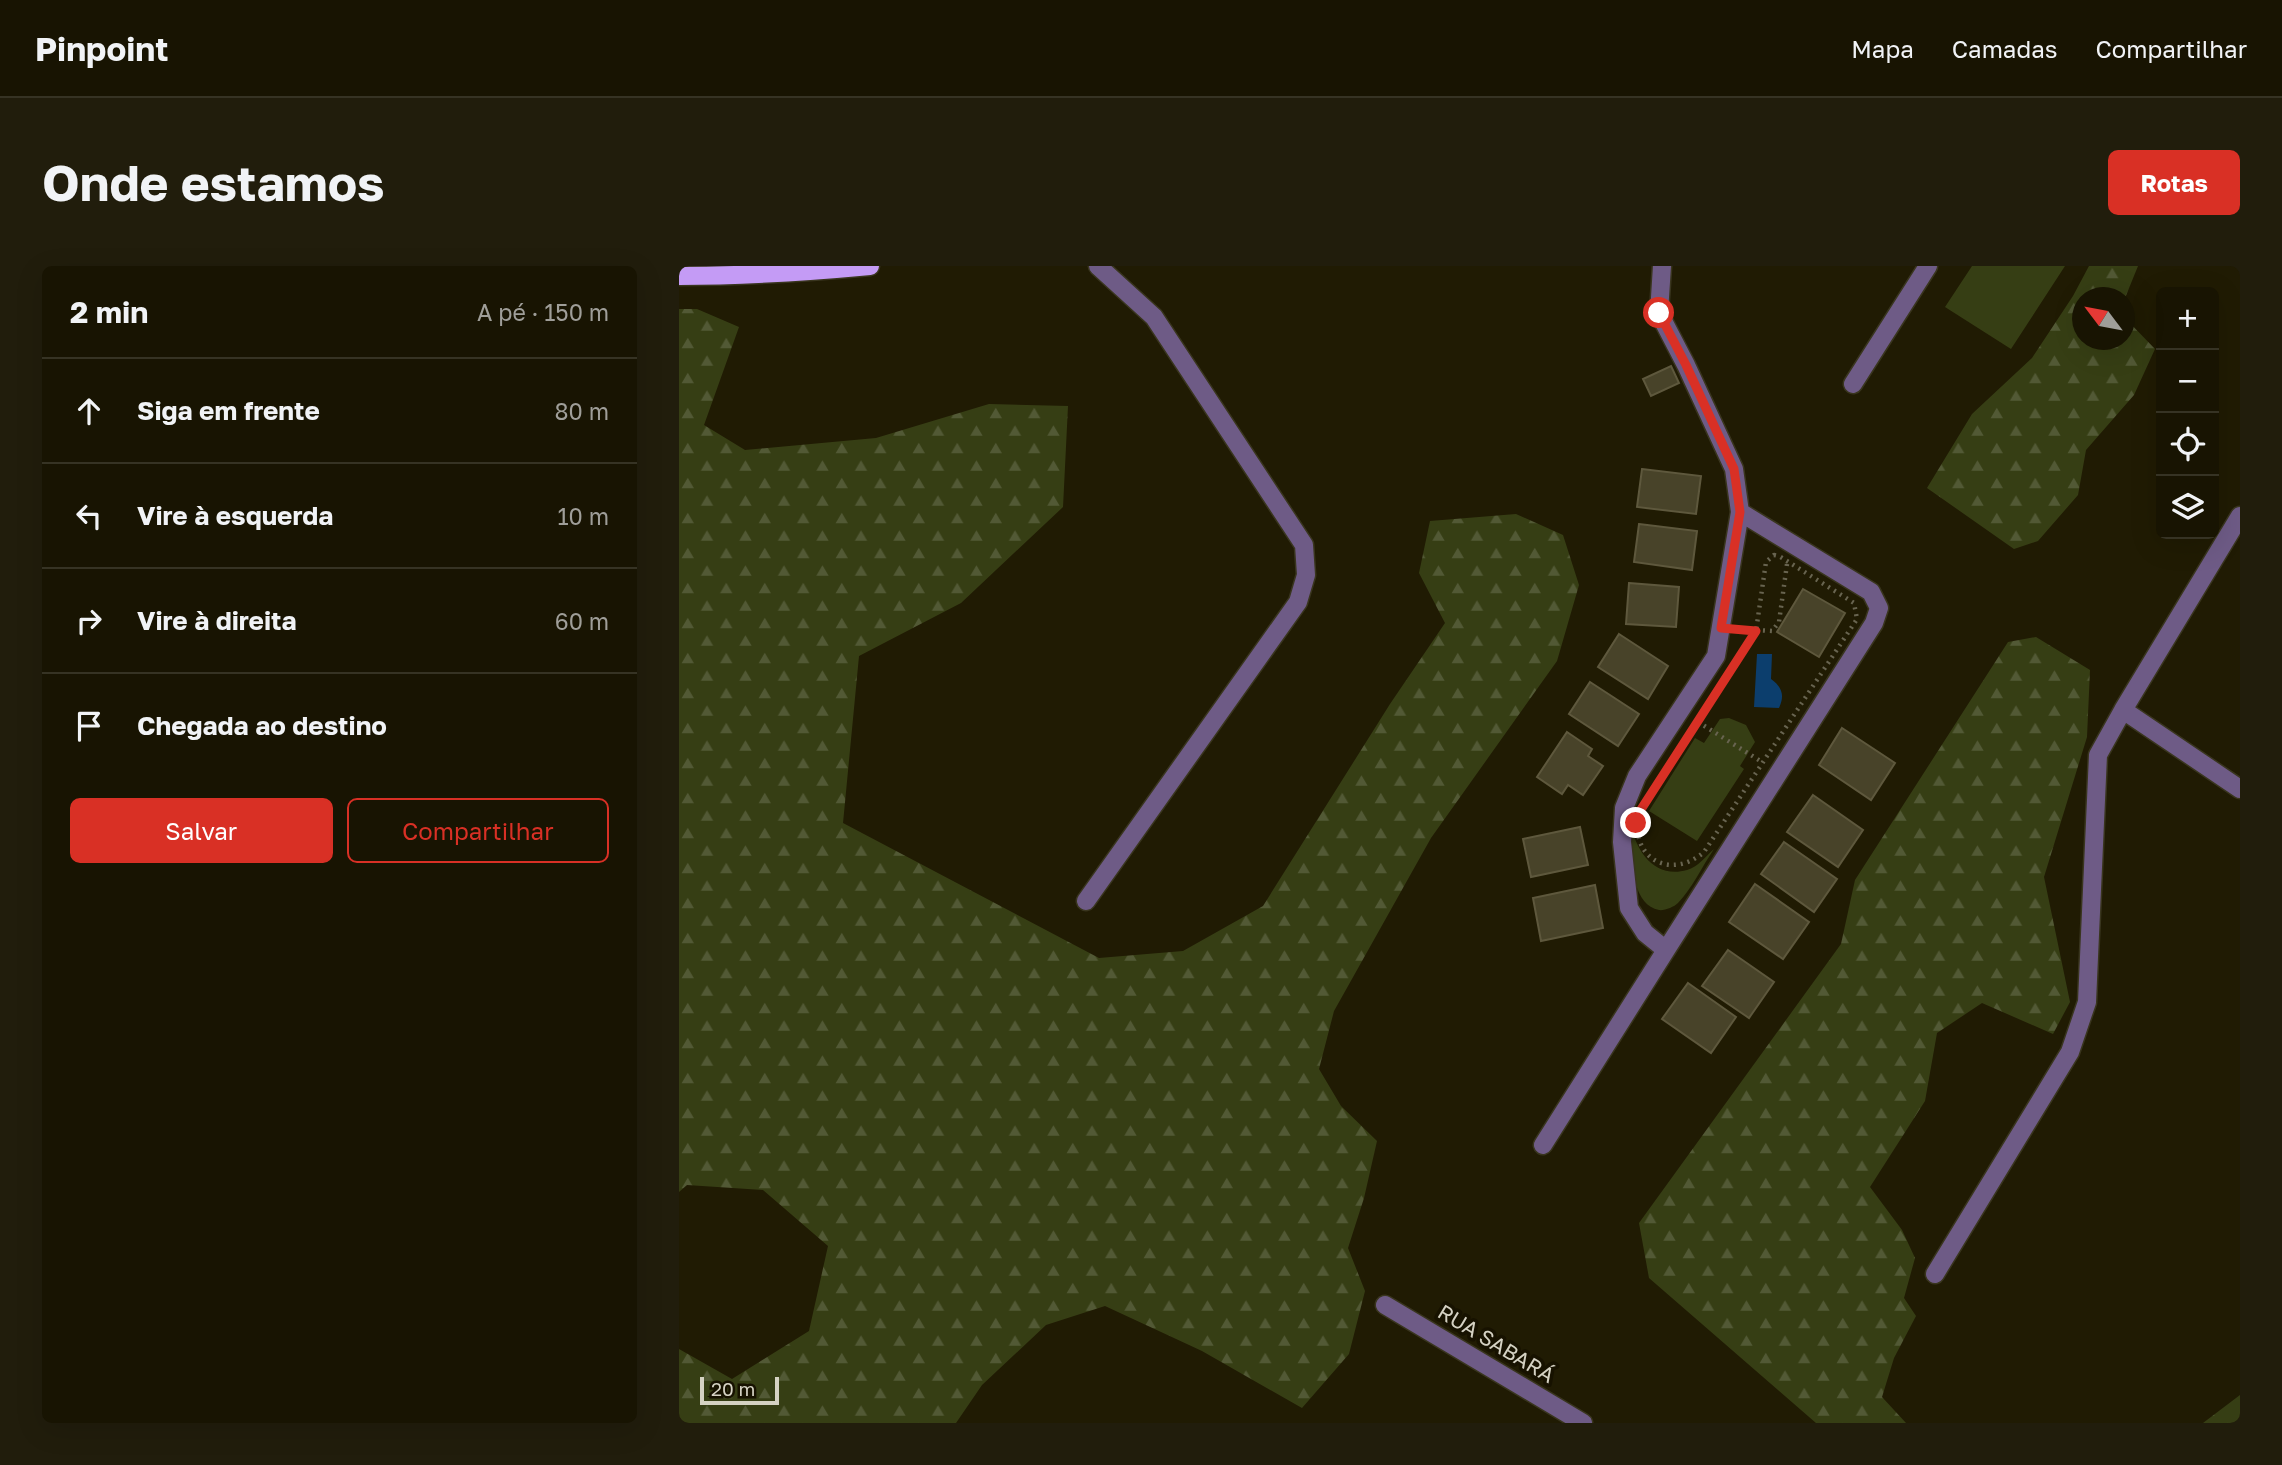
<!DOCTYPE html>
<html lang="pt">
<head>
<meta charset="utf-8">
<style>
	body { margin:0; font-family:"Golos Text",sans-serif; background:#211d0c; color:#f1f3f6 }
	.controls { position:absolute; right:21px; top:21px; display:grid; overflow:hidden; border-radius:10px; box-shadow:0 7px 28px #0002 }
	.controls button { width:63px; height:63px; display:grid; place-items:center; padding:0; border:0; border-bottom:2px solid #363324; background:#181402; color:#f1f3f6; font:35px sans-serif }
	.compass { position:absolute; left:1393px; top:21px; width:63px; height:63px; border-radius:50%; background:#181402; box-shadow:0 7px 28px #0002; rotate:302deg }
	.scale { position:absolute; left:21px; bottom:18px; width:79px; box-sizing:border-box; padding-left:7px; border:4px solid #d5d2c3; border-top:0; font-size:19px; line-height:24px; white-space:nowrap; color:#d5d2c3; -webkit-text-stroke:5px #171200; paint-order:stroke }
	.stop { position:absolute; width:21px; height:21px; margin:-16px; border:5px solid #d93025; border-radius:50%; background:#fff }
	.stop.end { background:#d93025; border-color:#fff; box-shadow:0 2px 7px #0008 }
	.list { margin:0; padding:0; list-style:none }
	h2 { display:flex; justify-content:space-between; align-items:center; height:91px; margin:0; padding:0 28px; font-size:30px }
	h2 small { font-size:23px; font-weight:400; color:#9f9e99 }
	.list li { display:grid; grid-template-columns:46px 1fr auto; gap:21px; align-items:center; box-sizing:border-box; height:105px; padding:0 28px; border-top:2px solid #363324 }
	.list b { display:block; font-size:26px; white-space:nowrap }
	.list em { font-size:23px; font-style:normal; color:#9f9e99 }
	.actions { display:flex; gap:14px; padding:21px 28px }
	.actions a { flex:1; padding:16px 0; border:2px solid #d93025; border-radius:10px; text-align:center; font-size:24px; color:#d93025 }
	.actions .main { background:#d93025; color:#fff }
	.icon { flex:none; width:38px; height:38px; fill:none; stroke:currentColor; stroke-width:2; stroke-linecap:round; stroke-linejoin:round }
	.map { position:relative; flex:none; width:1561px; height:1157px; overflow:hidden; border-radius:10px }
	header { display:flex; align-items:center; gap:42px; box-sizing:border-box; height:98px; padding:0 35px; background:#181402; border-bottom:2px solid #363324 }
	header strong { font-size:33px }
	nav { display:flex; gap:38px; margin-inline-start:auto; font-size:24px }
	.intro { display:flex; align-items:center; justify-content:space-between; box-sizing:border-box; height:168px; padding:0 42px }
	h1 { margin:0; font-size:49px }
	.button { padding:18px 32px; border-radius:10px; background:#d93025; color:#fff; font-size:24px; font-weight:700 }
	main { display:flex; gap:42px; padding:0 42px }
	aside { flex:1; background:#181402; border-radius:10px; box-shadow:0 7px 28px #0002 }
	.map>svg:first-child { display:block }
	.green { fill:#363e14 }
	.forest { fill:url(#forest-firs) }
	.water { fill:#0c3e6d }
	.building { fill:#484329; stroke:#5e583d; stroke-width:2 }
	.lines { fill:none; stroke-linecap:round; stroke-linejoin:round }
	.minor-casing { stroke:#39351e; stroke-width:21 }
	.major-casing { stroke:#39351e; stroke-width:21 }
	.path { stroke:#686450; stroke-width:4.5; stroke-dasharray:2 5; stroke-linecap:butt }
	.minor { stroke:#6e5b86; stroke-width:18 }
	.major { stroke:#c49bf5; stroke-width:18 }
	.route { stroke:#d93025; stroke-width:9 }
	.labels { text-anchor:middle; stroke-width:7; stroke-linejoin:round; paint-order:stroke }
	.street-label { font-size:21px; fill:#d5d2c3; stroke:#171200 }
</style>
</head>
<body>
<header>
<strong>Pinpoint</strong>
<nav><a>Mapa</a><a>Camadas</a><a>Compartilhar</a></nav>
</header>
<div class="intro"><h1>Onde estamos</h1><a class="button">Rotas</a></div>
<main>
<aside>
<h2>2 min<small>A pé · 150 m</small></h2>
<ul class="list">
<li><svg class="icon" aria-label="ahead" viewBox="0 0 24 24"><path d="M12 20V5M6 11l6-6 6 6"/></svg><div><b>Siga em frente</b></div><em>80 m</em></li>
<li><svg class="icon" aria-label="left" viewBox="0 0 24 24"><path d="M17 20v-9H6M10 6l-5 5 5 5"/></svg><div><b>Vire à esquerda</b></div><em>10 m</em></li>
<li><svg class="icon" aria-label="right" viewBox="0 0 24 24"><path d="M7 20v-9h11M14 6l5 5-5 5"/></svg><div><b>Vire à direita</b></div><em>60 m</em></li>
<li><svg class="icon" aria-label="arrive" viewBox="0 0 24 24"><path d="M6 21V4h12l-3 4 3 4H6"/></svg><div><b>Chegada ao destino</b></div></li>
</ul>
<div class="actions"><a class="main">Salvar</a><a>Compartilhar</a></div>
</aside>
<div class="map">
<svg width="1561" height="1157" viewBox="0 0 1561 1157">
	<defs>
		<pattern id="forest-firs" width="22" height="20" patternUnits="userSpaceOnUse" patternTransform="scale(1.75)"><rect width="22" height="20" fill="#363e14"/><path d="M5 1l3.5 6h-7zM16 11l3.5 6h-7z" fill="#525935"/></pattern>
	</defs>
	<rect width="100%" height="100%" fill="#201b03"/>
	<path class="green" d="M 1293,0 L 1386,0 L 1332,83 L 1266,41 Z
		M 1050,452 L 1067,459 L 1076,476 L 1061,500 L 1065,503 L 1018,575 L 970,545 L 1016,472 L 1025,477 L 1041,453 Z
		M 952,558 C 957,586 976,613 1008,604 C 1019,601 1027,590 1035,583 C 1024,599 1012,624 999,637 C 995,641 985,645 980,644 C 950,639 951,581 952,558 Z"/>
	<path class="forest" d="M 1410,0 L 1459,0 L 1446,32 L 1404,32 L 1404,74 L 1446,74 L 1446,52 L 1476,83 L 1455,129 L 1407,184 L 1399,229 L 1359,275 L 1335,283 L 1248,222 L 1293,148 L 1353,92 L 1394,30 Z
		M 0,43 L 18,43 L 60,61 L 25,159 L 66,184 L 197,172 L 310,138 L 389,140 L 384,241 L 282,337 L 180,390 L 164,557 L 420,692 L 504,685 L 584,640 L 711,438 L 766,357 L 740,307 L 751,255 L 837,248 L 884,269 L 900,319 L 878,395 L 752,572 L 655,745 L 640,803 L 662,840 L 698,875 L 685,932 L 669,982 L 686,1025 L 670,1088 L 623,1142 L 523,1085 L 426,1040 L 367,1059 L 303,1119 L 277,1157 L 0,1157 L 0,1083 L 53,1113 L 130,1065 L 149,980 L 84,924 L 8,919 L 0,926 Z
		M 1357,371 L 1411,404 L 1408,471 L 1365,611 L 1391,736 L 1374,768 L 1303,737 L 1258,767 L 1246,835 L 1191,921 L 1223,964 L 1236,992 L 1225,1032 L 1237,1050 L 1215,1092 L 1203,1131 L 1227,1157 L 1137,1157 L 970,1012 L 960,957 L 1162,678 L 1176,614 L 1329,376 Z
		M 1561,1129 L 1561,1157 L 1524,1157 Z"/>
	<path class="water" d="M 1078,388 L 1093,388 L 1092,413 C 1103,421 1106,429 1100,442 L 1075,441 Z"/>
	<path class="building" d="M 992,100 L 1000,117 L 972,130 L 964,113 Z
		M 963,203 L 1022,210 L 1017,248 L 958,241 Z
		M 960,258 L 1018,265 L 1013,304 L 955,296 Z
		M 950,317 L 1000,321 L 997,361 L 947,358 Z
		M 1124,323 L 1166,347 L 1140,391 L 1098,366 Z
		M 940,368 L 989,400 L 969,433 L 919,401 Z
		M 911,416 L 960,448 L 939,480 L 890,448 Z
		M 1163,462 L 1216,497 L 1192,534 L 1140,499 Z
		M 888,466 L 913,483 L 909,490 L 924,500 L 904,529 L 889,519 L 883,528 L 858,511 Z
		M 1134,529 L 1184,564 L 1159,601 L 1108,566 Z
		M 901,561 L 909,599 L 852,611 L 844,573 Z
		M 1105,576 L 1158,613 L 1135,646 L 1082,608 Z
		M 1076,618 L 1130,656 L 1104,693 L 1050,656 Z
		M 916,619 L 924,662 L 862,675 L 854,632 Z
		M 1049,684 L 1095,716 L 1070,752 L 1023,720 Z
		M 1009,717 L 1057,751 L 1032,787 L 983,753 Z"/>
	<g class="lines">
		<g class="minor-casing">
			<path id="minor" d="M 983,0 L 980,47 L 1007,99 L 1055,203 L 1061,246 L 1037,390 L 958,510 L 945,542 L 943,576 L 950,642 L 966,667 L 987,684 L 1195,357 L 1200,342 L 1192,326 L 1061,246
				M 1174,118 L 1249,0
				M 1444,444 L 1561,523
				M 407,635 L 619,336 L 627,309 L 625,279 L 475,51 L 419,0
				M 864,879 L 987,684
				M 1256,1008 L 1391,786 L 1408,736 L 1419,489 L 1444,444 L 1561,250
				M 706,1039 L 904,1157"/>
		</g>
		<g class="major-casing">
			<path id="major" d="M 0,10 C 64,10 127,6 191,0"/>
		</g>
		<path class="path" d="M 1095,289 L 1100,290 L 1175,337 L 1178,353 L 1025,586 C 990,616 948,590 961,545 L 1077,365 L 1087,296 Z
			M 1063,363 L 1093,365 L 1100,356 L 1108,298
			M 1019,456 L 1083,496"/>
		<use href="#minor" class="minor"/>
		<use href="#major" class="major"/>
	</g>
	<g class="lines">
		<path class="route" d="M 957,557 L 961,545 L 1077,365 L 1042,362 L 1061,246 L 1055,203 L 1007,99 L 980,47"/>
	</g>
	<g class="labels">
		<g class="street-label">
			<text transform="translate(817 1078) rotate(31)" y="7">RUA SABARÁ</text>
		</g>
	</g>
</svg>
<div class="controls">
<button>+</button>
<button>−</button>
<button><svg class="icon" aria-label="locate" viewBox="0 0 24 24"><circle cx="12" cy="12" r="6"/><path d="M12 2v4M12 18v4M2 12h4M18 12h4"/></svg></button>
<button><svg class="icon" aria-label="layers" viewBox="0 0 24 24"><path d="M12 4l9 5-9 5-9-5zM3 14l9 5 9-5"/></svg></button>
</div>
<svg class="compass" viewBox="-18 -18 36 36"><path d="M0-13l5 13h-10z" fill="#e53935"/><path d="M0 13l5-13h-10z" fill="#9f9e99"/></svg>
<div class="scale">20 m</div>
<div class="stop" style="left:980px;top:47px"></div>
<div class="stop end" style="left:957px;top:557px"></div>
</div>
</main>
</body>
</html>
